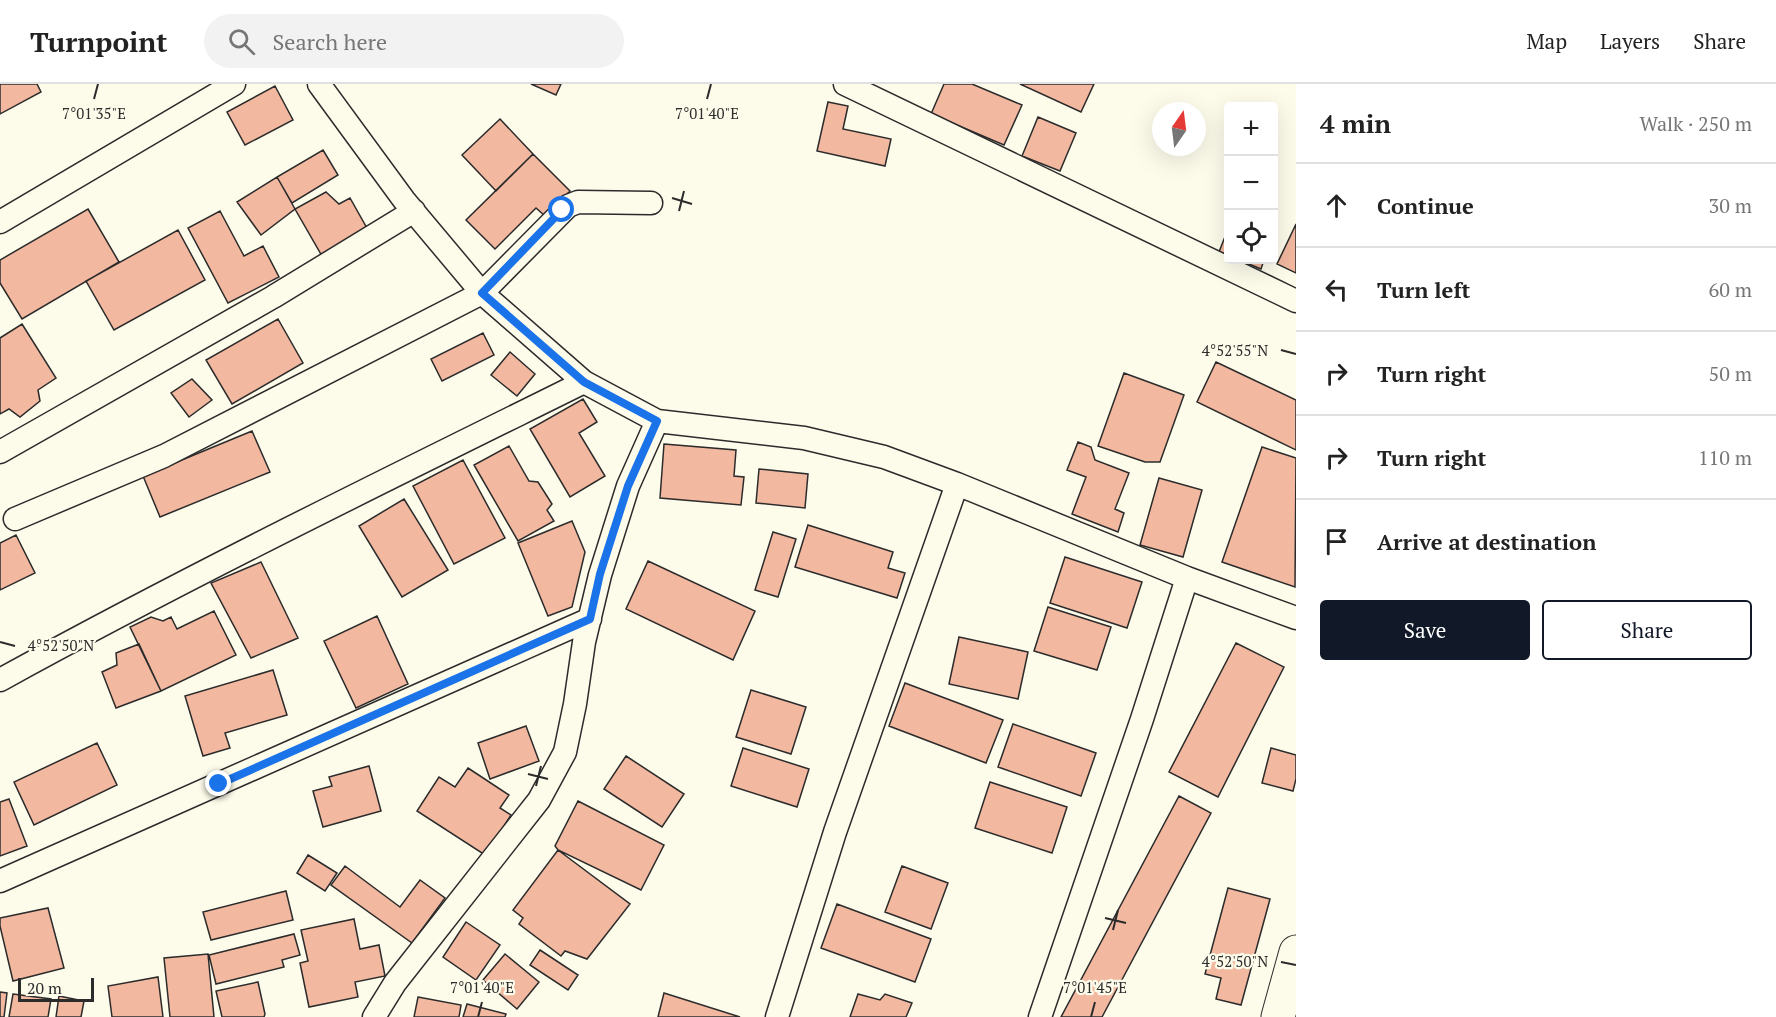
<!DOCTYPE html>
<html lang="en">
<head>
<meta charset="utf-8">
<style>
	body { margin:0; font-family:"PT Serif",serif; background:#f2f2f2; color:#222 }
	.controls { position:absolute; right:18px; top:18px; display:grid; overflow:hidden; border-radius:6px; box-shadow:0 6px 24px #0002 }
	.controls button { width:54px; height:54px; display:grid; place-items:center; padding:0; border:0; border-bottom:2px solid #e0e0e0; background:#fff; color:#222; font:30px sans-serif }
	.compass { position:absolute; left:1152px; top:18px; width:54px; height:54px; border-radius:50%; background:#fff; box-shadow:0 6px 24px #0002; rotate:14deg }
	.scale { position:absolute; left:18px; bottom:15px; width:76px; box-sizing:border-box; padding-left:6px; border:3px solid #2b2b2b; border-top:0; font-size:16px; line-height:21px; white-space:nowrap; color:#2b2b2b; -webkit-text-stroke:4px #fdfbea; paint-order:stroke }
	.stop { position:absolute; width:18px; height:18px; margin:-14px; border:4px solid #1a73e8; border-radius:50%; background:#fff }
	.stop.end { background:#1a73e8; border-color:#fff; box-shadow:0 2px 6px #0008 }
	.list { margin:0; padding:0; list-style:none }
	h2 { display:flex; justify-content:space-between; align-items:center; height:78px; margin:0; padding:0 24px; font-size:26px }
	h2 small { font-size:20px; font-weight:400; color:#767676 }
	.list li { display:grid; grid-template-columns:39px 1fr auto; gap:18px; align-items:center; box-sizing:border-box; height:84px; padding:0 24px; border-top:2px solid #e0e0e0 }
	.list b { display:block; font-size:22px; white-space:nowrap }
	.list em { font-size:20px; font-style:normal; color:#767676 }
	.actions { display:flex; gap:12px; padding:18px 24px }
	.actions a { flex:1; padding:14px 0; border:2px solid #111827; border-radius:6px; text-align:center; font-size:21px; color:#111827 }
	.actions .main { background:#111827; color:#fff }
	.icon { flex:none; width:33px; height:33px; fill:none; stroke:currentColor; stroke-width:2; stroke-linecap:round; stroke-linejoin:round }
	.map { position:relative; flex:none; width:1296px; height:933px; overflow:hidden }
	header { display:flex; align-items:center; gap:36px; box-sizing:border-box; height:84px; padding:0 30px; background:#fff; border-bottom:2px solid #e0e0e0 }
	header strong { font-size:28px }
	nav { display:flex; gap:33px; margin-inline-start:auto; font-size:21px }
	.search { width:420px; height:54px; background:#f2f2f2; display:flex; align-items:center; gap:15px; box-sizing:border-box; padding:0 21px; border-radius:33px; color:#767676; font-size:22px }
	main { display:flex }
	aside { flex:1; background:#fff }
	.map>svg:first-child { display:block }
	.building { fill:#f2b8a0; stroke:#2b2b2b; stroke-width:1.5 }
	.lines { fill:none; stroke-linecap:round; stroke-linejoin:round }
	.minor-casing { stroke:#2b2b2b; stroke-width:25 }
	.secondary-casing { stroke:#2b2b2b; stroke-width:35 }
	.minor { stroke:#fdfbea; stroke-width:22 }
	.secondary { stroke:#fdfbea; stroke-width:33 }
	.route { stroke:#1a73e8; stroke-width:8 }
	.ticks { fill:none; stroke:#2b2b2b; stroke-width:2 }
	.ticks-label { font-size:15px; text-anchor:middle; fill:#2b2b2b; stroke:#fdfbea; stroke-width:4.5; stroke-linejoin:round; paint-order:stroke }
</style>
</head>
<body>
<header>
<strong>Turnpoint</strong>
<div class="search"><svg class="icon" aria-label="search" viewBox="0 0 24 24"><circle cx="10" cy="10" r="6"/><path d="M15 15l6 6"/></svg>Search here</div>
<nav><a>Map</a><a>Layers</a><a>Share</a></nav>
</header>
<main>
<div class="map">
<svg width="1296" height="933" viewBox="0 0 1296 933">
	<rect width="100%" height="100%" fill="#fdfbea"/>
	<path class="building" d="M 0,0 L 37,0 L 41,8 L 0,30 Z
		M 531,0 L 561,0 L 556,11 Z
		M 944,0 L 972,0 L 1022,21 L 1004,61 L 931,30 Z
		M 1020,0 L 1094,0 L 1081,28 Z
		M 275,2 L 293,36 L 245,61 L 227,28 Z
		M 828,18 L 848,22 L 843,45 L 891,55 L 885,82 L 817,67 Z
		M 1038,33 L 1076,49 L 1060,87 L 1022,72 Z
		M 500,35 L 533,70 L 496,107 L 462,71 Z
		M 323,66 L 338,91 L 292,119 L 277,93 Z
		M 533,70 L 570,107 L 545,132 L 536,124 L 495,165 L 466,136 Z
		M 277,93 L 295,125 L 261,151 L 237,118 Z
		M 326,108 L 339,120 L 350,114 L 368,146 L 322,172 L 295,125 Z
		M 88,125 L 119,178 L 22,235 L 0,199 L 0,176 Z
		M 220,127 L 244,172 L 263,162 L 279,193 L 228,219 L 188,144 Z
		M 1296,140 L 1296,189 L 1277,180 Z
		M 1228,145 L 1228,171 L 1219,168 Z
		M 178,146 L 205,196 L 114,246 L 86,197 Z
		M 1239,176 L 1264,176 L 1261,185 Z
		M 278,235 L 303,279 L 232,320 L 206,276 Z
		M 22,240 L 56,294 L 38,306 L 40,317 L 20,333 L 9,325 L 0,330 L 0,254 Z
		M 483,249 L 494,271 L 442,297 L 431,275 Z
		M 510,268 L 535,290 L 517,312 L 491,291 Z
		M 1216,278 L 1296,316 L 1296,366 L 1197,318 Z
		M 1124,289 L 1184,311 L 1160,378 L 1145,378 L 1098,362 Z
		M 192,295 L 212,316 L 189,333 L 171,309 Z
		M 583,315 L 597,338 L 579,349 L 605,392 L 570,413 L 530,345 Z
		M 252,347 L 270,388 L 160,433 L 143,392 Z
		M 1078,358 L 1091,363 L 1095,376 L 1129,389 L 1115,425 L 1124,429 L 1118,448 L 1072,430 L 1086,393 L 1067,386 Z
		M 664,360 L 736,366 L 734,392 L 744,393 L 741,421 L 660,414 Z
		M 509,362 L 529,397 L 538,398 L 552,420 L 547,426 L 554,437 L 518,457 L 474,381 Z
		M 1262,363 L 1296,374 L 1295,503 L 1222,478 Z
		M 463,376 L 505,454 L 454,480 L 413,402 Z
		M 759,385 L 808,390 L 805,424 L 756,419 Z
		M 1159,394 L 1202,406 L 1183,473 L 1140,461 Z
		M 404,415 L 448,486 L 402,513 L 359,442 Z
		M 572,437 L 585,468 L 572,523 L 548,532 L 518,459 Z
		M 808,441 L 893,468 L 888,484 L 905,489 L 897,514 L 795,483 Z
		M 773,448 L 796,455 L 778,513 L 755,506 Z
		M 16,451 L 35,489 L 0,506 L 0,459 Z
		M 1065,473 L 1142,498 L 1127,544 L 1050,519 Z
		M 648,477 L 755,527 L 733,576 L 626,525 Z
		M 261,478 L 298,554 L 251,574 L 211,499 Z
		M 1048,523 L 1111,543 L 1097,586 L 1034,567 Z
		M 214,527 L 236,571 L 161,607 L 130,543 L 151,533 L 163,537 L 171,533 L 177,545 Z
		M 377,532 L 408,600 L 356,624 L 324,557 Z
		M 959,553 L 1028,568 L 1018,615 L 949,600 Z
		M 1236,559 L 1284,583 L 1218,713 L 1169,688 Z
		M 139,560 L 161,607 L 116,624 L 102,588 L 117,581 L 116,569 Z
		M 273,586 L 287,631 L 225,649 L 230,664 L 203,672 L 185,612 Z
		M 905,599 L 1003,636 L 986,679 L 889,642 Z
		M 751,606 L 806,623 L 791,670 L 736,653 Z
		M 1013,640 L 1096,669 L 1081,712 L 998,683 Z
		M 526,642 L 539,677 L 490,695 L 478,659 Z
		M 97,659 L 117,701 L 34,741 L 14,698 Z
		M 743,664 L 809,685 L 797,723 L 731,702 Z
		M 1271,664 L 1296,671 L 1296,695 L 1293,707 L 1262,699 Z
		M 626,672 L 684,710 L 662,743 L 604,705 Z
		M 369,682 L 381,727 L 323,743 L 313,707 L 332,702 L 329,693 Z
		M 468,684 L 509,711 L 500,724 L 511,731 L 485,771 L 417,727 L 439,693 L 455,703 Z
		M 990,698 L 1067,723 L 1052,769 L 975,744 Z
		M 1179,712 L 1211,729 L 1102,933 L 1061,933 Z
		M 9,715 L 27,762 L 0,772 L 0,718 Z
		M 578,717 L 664,761 L 641,806 L 558,766 L 555,762 Z
		M 558,766 L 630,820 L 587,875 L 565,867 L 561,872 L 519,840 L 523,834 L 513,826 Z
		M 308,771 L 337,789 L 325,807 L 297,789 Z
		M 345,782 L 400,823 L 420,796 L 445,814 L 412,859 L 331,801 Z
		M 902,782 L 948,799 L 931,845 L 885,828 Z
		M 1228,804 L 1270,815 L 1241,921 L 1216,915 L 1221,894 L 1205,890 Z
		M 286,807 L 293,836 L 211,856 L 203,828 Z
		M 837,820 L 931,855 L 915,898 L 821,864 Z
		M 48,824 L 64,884 L 13,897 L 0,842 L 0,834 Z
		M 354,835 L 360,865 L 379,861 L 385,892 L 355,898 L 358,913 L 309,923 L 300,879 L 308,877 L 301,846 Z
		M 466,838 L 500,861 L 476,896 L 443,873 Z
		M 294,850 L 300,871 L 282,876 L 284,883 L 216,900 L 209,871 Z
		M 540,866 L 578,891 L 568,906 L 530,881 Z
		M 208,870 L 214,933 L 170,933 L 164,874 Z
		M 505,870 L 539,898 L 517,925 L 483,896 Z
		M 158,893 L 163,933 L 112,933 L 108,902 Z
		M 258,898 L 265,930 L 264,933 L 222,933 L 216,907 Z
		M 0,908 L 7,909 L 4,933 L 0,933 Z
		M 664,909 L 740,933 L 658,933 Z
		M 13,910 L 51,915 L 48,933 L 9,933 Z
		M 858,910 L 880,916 L 885,910 L 912,919 L 906,933 L 850,933 Z
		M 59,912 L 84,917 L 81,933 L 56,933 Z
		M 418,913 L 461,921 L 459,933 L 414,933 Z
		M 467,920 L 506,930 L 505,933 L 463,933 Z"/>
	<g class="lines">
		<g class="minor-casing">
			<path id="minor" d="M 319,0 L 404,116 L 482,209 L 584,298 L 657,337 L 804,354 L 884,373 L 957,400 L 1187,494 L 1296,534
				M 845,0 L 1296,217
				M 0,138 L 234,0
				M 0,368 L 273,213 L 414,127
				M 15,435 L 164,372 L 482,209 L 568,122 L 578,118 L 651,119
				M 0,596 C 191,491 388,395 584,298
				M 0,797 L 590,535
				M 374,933 L 395,899 L 539,716 L 565,668 L 575,620 L 584,558 L 600,491 L 628,402 L 657,337
				M 777,933 L 835,748 L 957,400
				M 1040,933 L 1142,635 L 1187,494"/>
		</g>
		<g class="secondary-casing">
			<path id="secondary" d="M 1278,933 L 1296,868"/>
		</g>
		<use href="#minor" class="minor"/>
		<use href="#secondary" class="secondary"/>
	</g>
	<g class="lines">
		<path class="route" d="M 219,700 L 590,535 L 600,490 L 628,402 L 657,337 L 584,298 L 482,209 L 562,126"/>
	</g>
	<path class="ticks" d="M 94,15 L 98,0M 707,15 L 711,0M 672,114 L 692,120M 679,127 L 684,107M 1281,266 L 1296,270M 0,558 L 15,562M 528,690 L 548,695M 536,702 L 541,682M 1105,834 L 1126,839M 1113,846 L 1118,826M 1281,878 L 1296,881M 478,933 L 482,918M 1091,933 L 1095,918"/>
	<g class="ticks-label">
		<text x="707" y="35">7°01'40"E</text>
		<text x="94" y="35">7°01'35"E</text>
		<text x="1235" y="272">4°52'55"N</text>
		<text x="61" y="567">4°52'50"N</text>
		<text x="1235" y="883">4°52'50"N</text>
		<text x="482" y="909">7°01'40"E</text>
		<text x="1095" y="909">7°01'45"E</text>
	</g>
</svg>
<div class="controls">
<button>+</button>
<button>−</button>
<button><svg class="icon" aria-label="locate" viewBox="0 0 24 24"><circle cx="12" cy="12" r="6"/><path d="M12 2v4M12 18v4M2 12h4M18 12h4"/></svg></button>
</div>
<svg class="compass" viewBox="-18 -18 36 36"><path d="M0-13l5 13h-10z" fill="#e53935"/><path d="M0 13l5-13h-10z" fill="#767676"/></svg>
<div class="scale">20 m</div>
<div class="stop" style="left:562px;top:126px"></div>
<div class="stop end" style="left:219px;top:700px"></div>
</div>
<aside>
<h2>4 min<small>Walk · 250 m</small></h2>
<ul class="list">
<li><svg class="icon" aria-label="ahead" viewBox="0 0 24 24"><path d="M12 20V5M6 11l6-6 6 6"/></svg><div><b>Continue</b></div><em>30 m</em></li>
<li><svg class="icon" aria-label="left" viewBox="0 0 24 24"><path d="M17 20v-9H6M10 6l-5 5 5 5"/></svg><div><b>Turn left</b></div><em>60 m</em></li>
<li><svg class="icon" aria-label="right" viewBox="0 0 24 24"><path d="M7 20v-9h11M14 6l5 5-5 5"/></svg><div><b>Turn right</b></div><em>50 m</em></li>
<li><svg class="icon" aria-label="right" viewBox="0 0 24 24"><path d="M7 20v-9h11M14 6l5 5-5 5"/></svg><div><b>Turn right</b></div><em>110 m</em></li>
<li><svg class="icon" aria-label="arrive" viewBox="0 0 24 24"><path d="M6 21V4h12l-3 4 3 4H6"/></svg><div><b>Arrive at destination</b></div></li>
</ul>
<div class="actions"><a class="main">Save</a><a>Share</a></div>
</aside>
</main>
</body>
</html>
